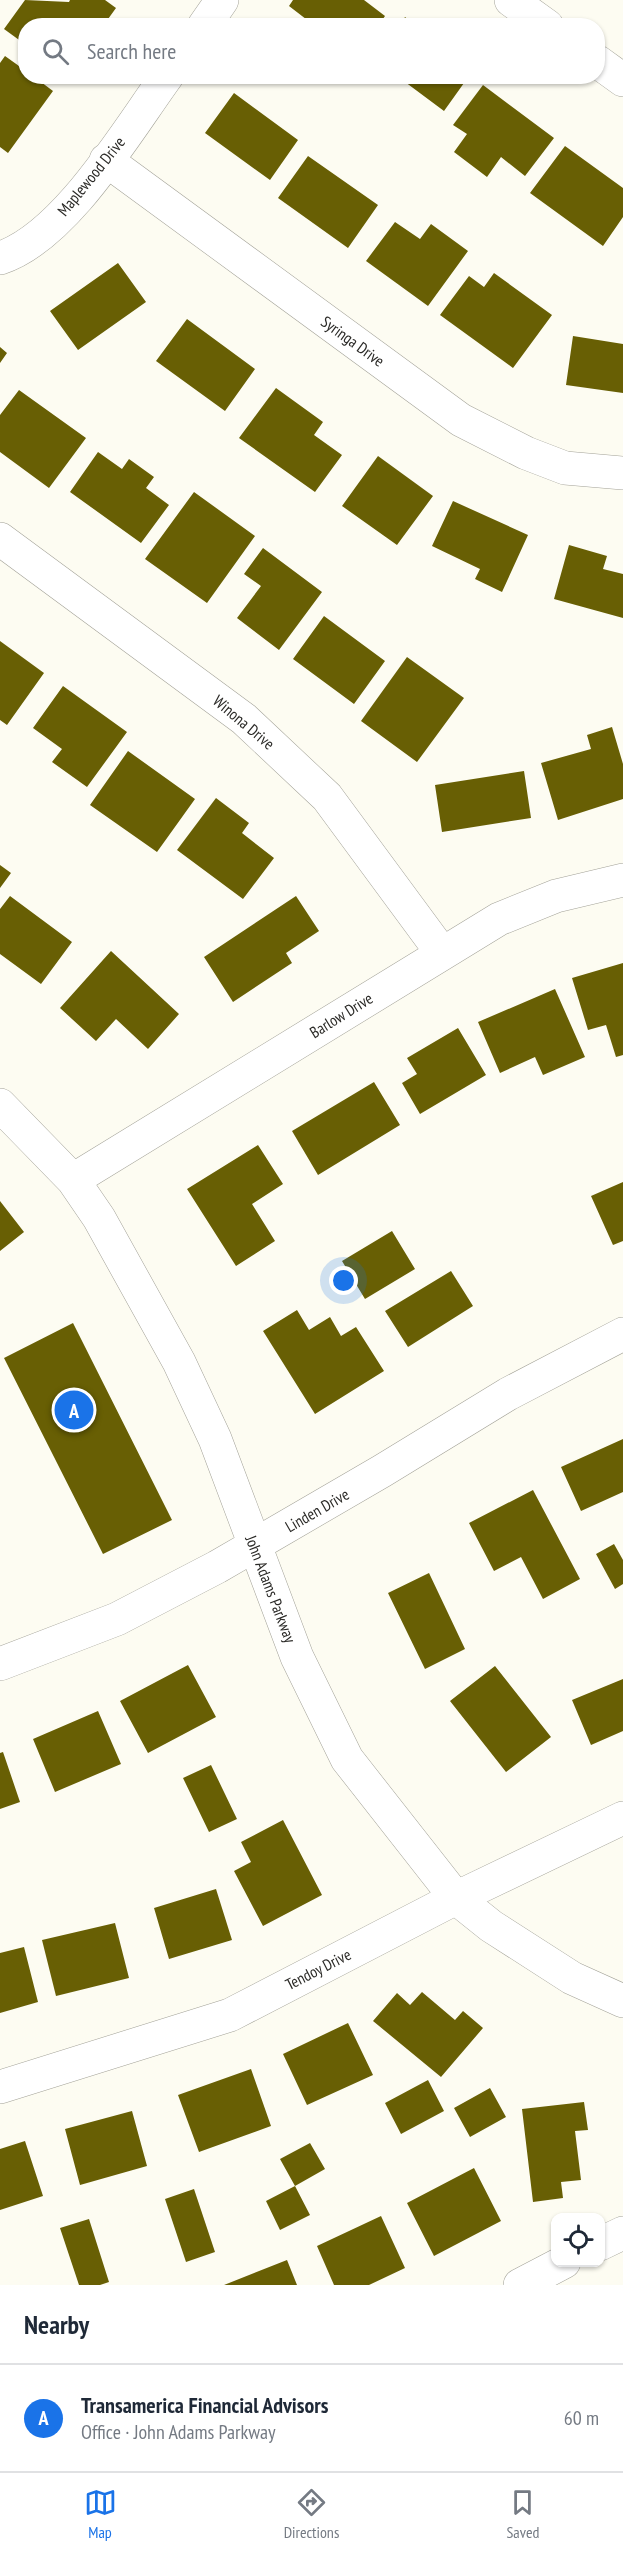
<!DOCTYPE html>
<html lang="en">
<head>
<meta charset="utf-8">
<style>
	body { margin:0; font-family:"PT Sans Narrow",sans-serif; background:#f6f6f7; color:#1f2937 }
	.controls { position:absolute; right:18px; bottom:18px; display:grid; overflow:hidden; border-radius:12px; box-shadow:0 2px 4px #0004 }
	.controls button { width:54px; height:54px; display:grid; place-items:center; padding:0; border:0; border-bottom:2px solid #e0e1e3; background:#fff; color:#1f2937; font:30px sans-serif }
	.you { position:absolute; left:344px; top:1281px; width:21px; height:21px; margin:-15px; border:4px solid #fff; border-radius:50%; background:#1a73e8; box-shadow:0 0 0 9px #1a73e833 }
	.badge { display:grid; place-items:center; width:39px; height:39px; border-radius:50%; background:#1a73e8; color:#fff; font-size:20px; font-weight:700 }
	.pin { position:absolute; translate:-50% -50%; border:3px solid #fff; box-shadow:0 2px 6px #0006 }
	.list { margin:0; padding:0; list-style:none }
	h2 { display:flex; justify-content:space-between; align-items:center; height:78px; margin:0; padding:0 24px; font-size:26px }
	h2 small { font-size:20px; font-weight:400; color:#747a83 }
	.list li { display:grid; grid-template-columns:39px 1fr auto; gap:18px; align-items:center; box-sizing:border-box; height:108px; padding:0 24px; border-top:2px solid #e0e1e3 }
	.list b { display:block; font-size:22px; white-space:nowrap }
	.list p { margin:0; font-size:20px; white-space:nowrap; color:#747a83 }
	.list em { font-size:20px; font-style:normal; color:#747a83 }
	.icon { flex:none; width:33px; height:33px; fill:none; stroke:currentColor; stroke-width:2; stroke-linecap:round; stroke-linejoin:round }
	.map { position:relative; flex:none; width:623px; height:2285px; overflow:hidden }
	.search { position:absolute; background:#fff; box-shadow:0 2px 4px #0004; left:18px; right:18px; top:18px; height:66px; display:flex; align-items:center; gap:15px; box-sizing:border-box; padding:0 21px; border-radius:24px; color:#747a83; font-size:22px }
	.sheet { height:186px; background:#fff }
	nav { display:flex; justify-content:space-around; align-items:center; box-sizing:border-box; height:84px; border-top:2px solid #e0e1e3; background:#fff; font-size:16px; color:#747a83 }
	nav a { display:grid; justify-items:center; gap:3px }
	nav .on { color:#1a73e8 }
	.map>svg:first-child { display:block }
	.building { fill:#685f04 }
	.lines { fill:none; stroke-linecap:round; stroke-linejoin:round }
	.minor-casing { stroke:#a3a298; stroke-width:34 }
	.minor { stroke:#fff; stroke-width:33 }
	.labels { text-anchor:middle; stroke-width:6; stroke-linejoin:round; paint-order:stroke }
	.street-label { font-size:16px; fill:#2b2a27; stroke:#fff }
</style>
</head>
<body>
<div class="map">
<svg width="623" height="2285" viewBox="0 0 623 2285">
	<rect width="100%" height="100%" fill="#fdfcf2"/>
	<path class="building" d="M 25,0 L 69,2 L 70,0 L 105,0 L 116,8 L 103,26 L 26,26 L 26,45 L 4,29 Z
		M 293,0 L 364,0 L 385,16 L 378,26 L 315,26 L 289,6 Z
		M 405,17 L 416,26 L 400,26 Z
		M 5,56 L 26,71 L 26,76 L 33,76 L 53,91 L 8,153 L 0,147 L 0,63 Z
		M 397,76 L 469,76 L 444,111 Z
		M 483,85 L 554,138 L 525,176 L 501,157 L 487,177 L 454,152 L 467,134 L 453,125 Z
		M 234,93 L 298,140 L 270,180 L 205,133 Z
		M 565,146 L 623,188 L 623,217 L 603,246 L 530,193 Z
		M 308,156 L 378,205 L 348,248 L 278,198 Z
		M 395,222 L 420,239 L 431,224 L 468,251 L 428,306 L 366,261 Z
		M 118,263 L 146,302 L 78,350 L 50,311 Z
		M 494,273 L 552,315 L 513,368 L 440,315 L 469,276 L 484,287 Z
		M 187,319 L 255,369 L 225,411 L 156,361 Z
		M 573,336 L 623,344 L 623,393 L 566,385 Z
		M 0,347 L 7,353 L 0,363 Z
		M 276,388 L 323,422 L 314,435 L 342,455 L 315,492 L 239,438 Z
		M 19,390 L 86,438 L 49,488 L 0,452 L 0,415 Z
		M 98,452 L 122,469 L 129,459 L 154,477 L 146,488 L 169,505 L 141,543 L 70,492 Z
		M 378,456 L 433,496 L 397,545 L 342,506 Z
		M 194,492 L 255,536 L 207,603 L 145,559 Z
		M 453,501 L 528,535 L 502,592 L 475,579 L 480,569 L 432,546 Z
		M 569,545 L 607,556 L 603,569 L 623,574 L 623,618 L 554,599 Z
		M 263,548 L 322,592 L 279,650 L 237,618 L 261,586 L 244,574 Z
		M 324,616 L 385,661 L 354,704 L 293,659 Z
		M 0,641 L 44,673 L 7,725 L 0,720 Z
		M 407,657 L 464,698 L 417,762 L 361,721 Z
		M 63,686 L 127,732 L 87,787 L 52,762 L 62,749 L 33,728 Z
		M 612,727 L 623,764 L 623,799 L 558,820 L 541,763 L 591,749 L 587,735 Z
		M 128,751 L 195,799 L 157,852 L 90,805 Z
		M 524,771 L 531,818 L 442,832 L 435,785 Z
		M 216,798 L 249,823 L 242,833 L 274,858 L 243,899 L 177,850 Z
		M 0,865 L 11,873 L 0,888 Z
		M 10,896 L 72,942 L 41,984 L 0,954 L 0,909 Z
		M 296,896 L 319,931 L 286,953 L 292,963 L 233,1002 L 204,957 Z
		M 111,951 L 179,1014 L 148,1049 L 116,1019 L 96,1041 L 60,1008 Z
		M 623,963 L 623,1055 L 616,1057 L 606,1025 L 588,1030 L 572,978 Z
		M 555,989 L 585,1057 L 543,1075 L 535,1057 L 500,1073 L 478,1022 Z
		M 458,1028 L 486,1075 L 420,1114 L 402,1083 L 417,1074 L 407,1058 Z
		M 374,1082 L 400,1125 L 318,1175 L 292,1131 Z
		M 258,1145 L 283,1184 L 252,1204 L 275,1241 L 236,1266 L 187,1189 Z
		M 623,1182 L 623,1241 L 613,1245 L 591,1196 Z
		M 0,1201 L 24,1232 L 0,1251 Z
		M 392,1231 L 415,1269 L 365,1299 L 342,1261 Z
		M 451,1271 L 473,1306 L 408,1347 L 385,1311 Z
		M 297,1310 L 309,1330 L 330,1317 L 341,1336 L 356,1327 L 384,1371 L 315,1414 L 263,1331 Z
		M 73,1323 L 172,1520 L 103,1554 L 4,1358 Z
		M 623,1439 L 623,1492 L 581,1511 L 561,1467 Z
		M 533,1490 L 580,1579 L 543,1599 L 521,1557 L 494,1571 L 469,1523 Z
		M 614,1544 L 623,1560 L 623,1584 L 615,1589 L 596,1554 Z
		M 429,1573 L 465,1649 L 425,1669 L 388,1593 Z
		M 188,1665 L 216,1717 L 148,1753 L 120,1701 Z
		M 495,1666 L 551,1737 L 506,1772 L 450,1701 Z
		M 623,1679 L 623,1731 L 591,1745 L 572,1700 Z
		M 98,1711 L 121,1764 L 55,1792 L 33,1739 Z
		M 3,1752 L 20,1802 L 0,1809 L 0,1753 Z
		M 211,1765 L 237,1819 L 209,1832 L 183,1778 Z
		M 283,1820 L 322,1895 L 263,1926 L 234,1871 L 251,1862 L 241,1842 Z
		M 216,1889 L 232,1940 L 169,1959 L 154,1908 Z
		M 115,1923 L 129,1978 L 56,1996 L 42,1940 Z
		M 24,1947 L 38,2002 L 0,2013 L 0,1953 Z
		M 422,1992 L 455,2020 L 463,2011 L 483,2028 L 441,2077 L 373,2021 L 397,1993 L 410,2005 Z
		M 348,2023 L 373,2075 L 307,2105 L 283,2054 Z
		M 251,2069 L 271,2126 L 199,2152 L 178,2095 Z
		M 428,2080 L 444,2111 L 401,2134 L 385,2103 Z
		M 490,2088 L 506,2117 L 470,2137 L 454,2108 Z
		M 584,2102 L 588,2130 L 575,2131 L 581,2180 L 561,2182 L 563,2198 L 533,2202 L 522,2109 Z
		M 132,2111 L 147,2166 L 80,2185 L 65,2129 Z
		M 25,2141 L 43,2196 L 0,2210 L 0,2149 Z
		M 310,2143 L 325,2169 L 295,2186 L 280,2159 Z
		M 474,2168 L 501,2221 L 434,2256 L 407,2203 Z
		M 295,2186 L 310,2215 L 280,2230 L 266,2201 Z
		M 194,2189 L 215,2252 L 186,2262 L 165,2199 Z
		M 381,2216 L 405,2268 L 369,2285 L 334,2285 L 317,2246 Z
		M 89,2219 L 109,2282 L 100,2285 L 79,2285 L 60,2228 Z
		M 287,2260 L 297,2285 L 224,2285 Z"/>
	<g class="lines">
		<g class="minor-casing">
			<path id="minor" d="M 511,0 L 547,26
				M 204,26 L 222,0
				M 598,62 L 623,80
				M 106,160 L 461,420 L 526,453 L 565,468 L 623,473
				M 0,258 C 65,237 127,131 167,76
				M 0,539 L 244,719 L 327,797 L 442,953
				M 0,1105 L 73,1180 L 99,1218 L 179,1362 L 215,1439 L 297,1657 L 347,1759 L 456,1898 L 491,1926 L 572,1978 L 623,2001
				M 73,1180 L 499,919 L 556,896 L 623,880
				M 0,1664 L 117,1619 L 217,1567 L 382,1471 L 508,1394 L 623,1334
				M 0,2087 L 230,2015 L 456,1898 L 623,1818
				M 600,2244 L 623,2233
				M 520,2285 L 564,2262"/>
		</g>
		<use href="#minor" class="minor"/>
	</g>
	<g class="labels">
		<g class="street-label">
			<text transform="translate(91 176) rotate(-51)" y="6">Maplewood Drive</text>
			<text transform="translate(353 341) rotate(36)" y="6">Syringa Drive</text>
			<text transform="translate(244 722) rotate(40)" y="6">Winona Drive</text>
			<text transform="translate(341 1015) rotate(-32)" y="6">Barlow Drive</text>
			<text transform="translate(317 1510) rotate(-30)" y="6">Linden Drive</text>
			<text transform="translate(271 1589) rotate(69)" y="6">John Adams Parkway</text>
			<text transform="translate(318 1969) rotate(-27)" y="6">Tendoy Drive</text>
		</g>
	</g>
</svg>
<div class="controls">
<button><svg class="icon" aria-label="locate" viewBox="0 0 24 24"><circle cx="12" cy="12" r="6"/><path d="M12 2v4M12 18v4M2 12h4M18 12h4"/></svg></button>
</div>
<div class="you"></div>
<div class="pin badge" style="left:74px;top:1410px">A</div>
<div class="search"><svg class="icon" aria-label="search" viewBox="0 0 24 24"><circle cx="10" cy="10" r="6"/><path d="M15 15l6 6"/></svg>Search here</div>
</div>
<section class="sheet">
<h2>Nearby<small></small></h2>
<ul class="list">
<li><span class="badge">A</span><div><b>Transamerica Financial Advisors</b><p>Office · John Adams Parkway</p></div><em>60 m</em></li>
</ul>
</section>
<nav>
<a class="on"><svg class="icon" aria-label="map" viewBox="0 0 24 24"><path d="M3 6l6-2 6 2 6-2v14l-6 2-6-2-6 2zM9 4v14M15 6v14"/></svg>Map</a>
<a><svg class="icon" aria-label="directions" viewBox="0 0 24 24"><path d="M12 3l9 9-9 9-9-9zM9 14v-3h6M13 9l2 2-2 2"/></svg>Directions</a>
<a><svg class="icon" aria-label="saved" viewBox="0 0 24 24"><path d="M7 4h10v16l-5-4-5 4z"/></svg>Saved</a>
</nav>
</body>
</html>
